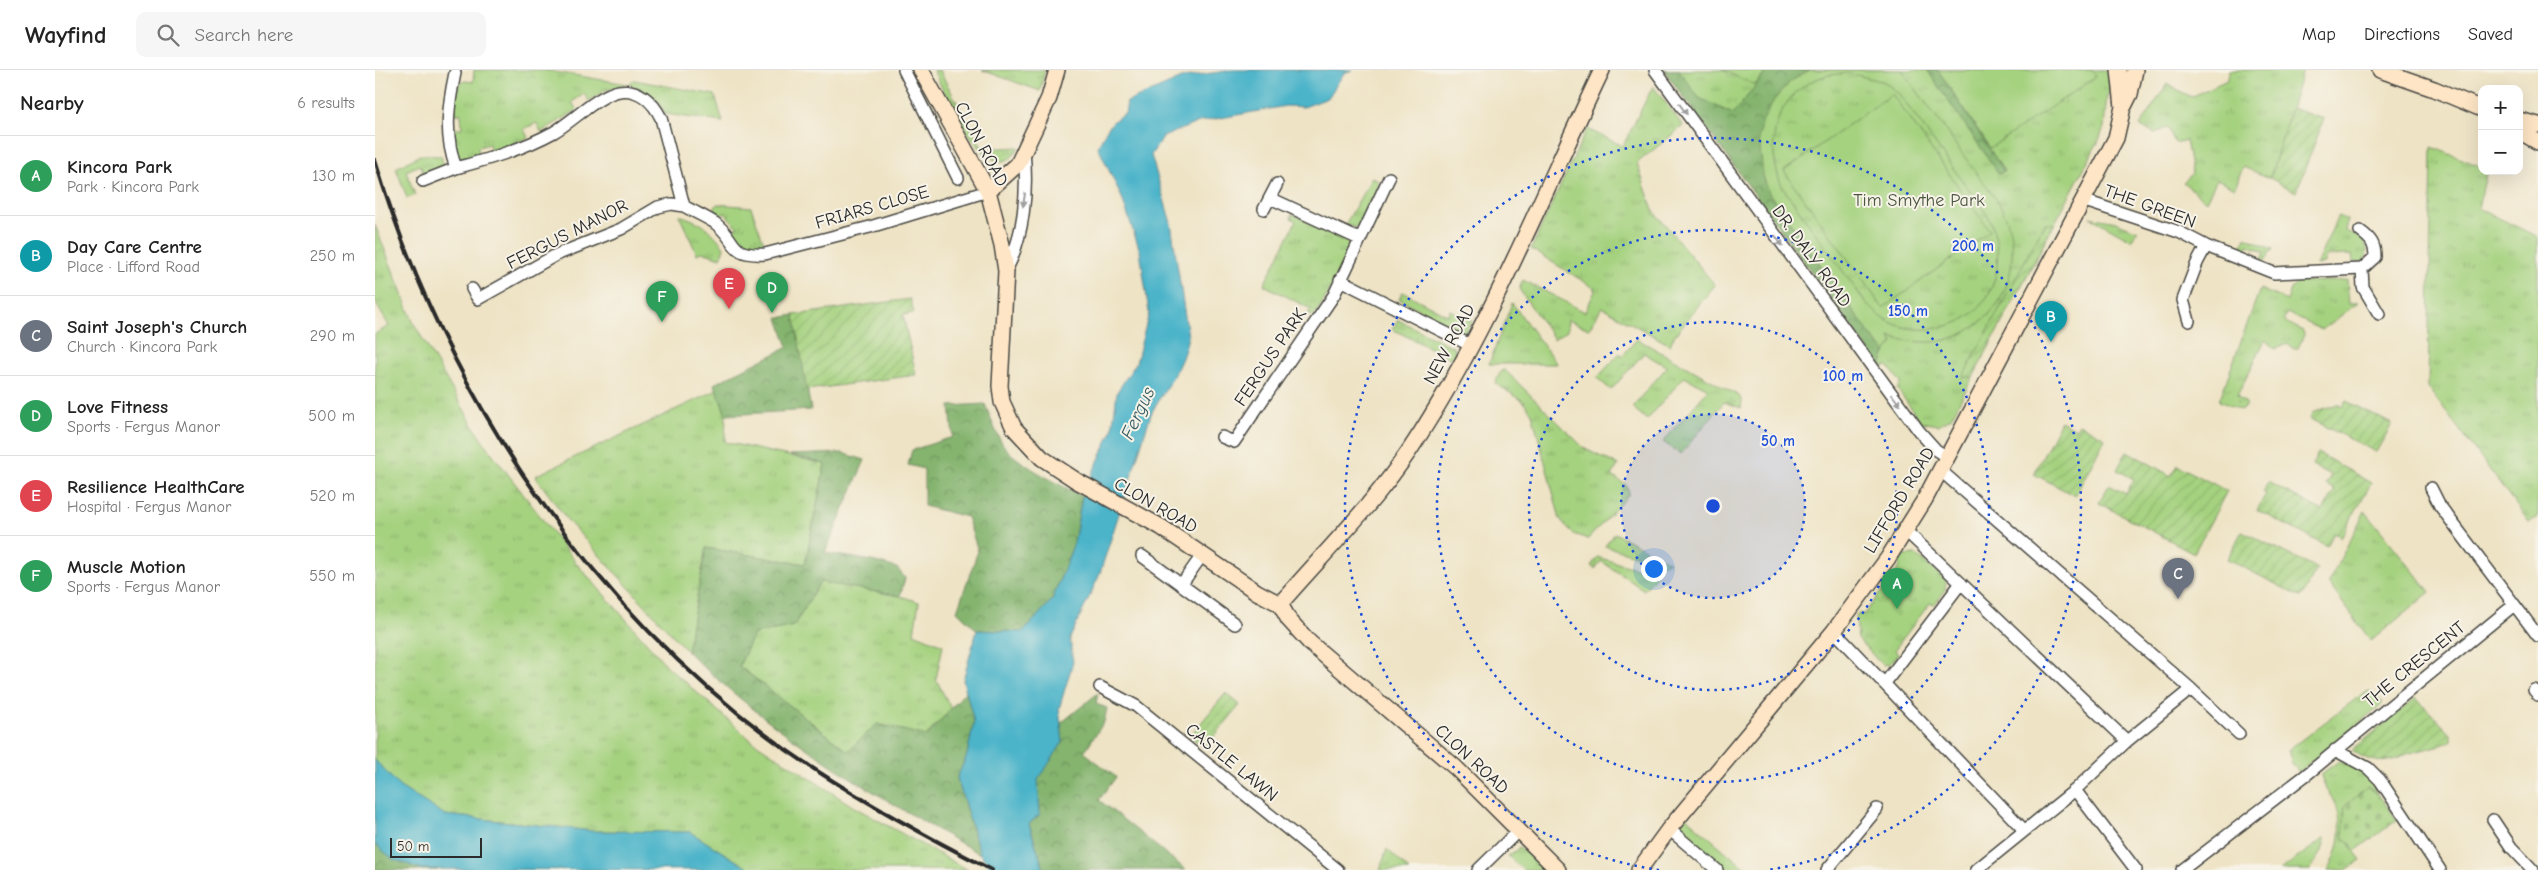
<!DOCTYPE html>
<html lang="en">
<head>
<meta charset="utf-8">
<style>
	body { margin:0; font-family:"Comic Neue",sans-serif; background:#f6f6f6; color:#222 }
	.controls { position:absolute; right:15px; top:15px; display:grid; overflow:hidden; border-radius:10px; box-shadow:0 5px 20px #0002 }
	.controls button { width:45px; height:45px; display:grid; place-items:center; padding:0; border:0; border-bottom:1px solid #e0e0e0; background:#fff; color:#222; font:25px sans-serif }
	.scale { position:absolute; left:15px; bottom:12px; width:92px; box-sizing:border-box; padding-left:5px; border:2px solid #2b2b2b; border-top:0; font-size:14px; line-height:18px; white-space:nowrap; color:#2b2b2b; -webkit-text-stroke:4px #f7f3e8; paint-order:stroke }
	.you { position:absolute; left:1278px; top:498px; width:18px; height:18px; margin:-12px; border:4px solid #fff; border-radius:50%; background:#1a73e8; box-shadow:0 0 0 8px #1a73e833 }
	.badge { display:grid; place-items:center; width:32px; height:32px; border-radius:50%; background:#c8321e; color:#fff; font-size:16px; font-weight:700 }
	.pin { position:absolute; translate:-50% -41px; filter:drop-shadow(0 1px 2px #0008) }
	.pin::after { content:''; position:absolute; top:26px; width:18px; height:15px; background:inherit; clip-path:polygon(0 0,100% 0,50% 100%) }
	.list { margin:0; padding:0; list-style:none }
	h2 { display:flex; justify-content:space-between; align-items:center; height:65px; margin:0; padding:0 20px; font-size:21px }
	h2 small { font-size:16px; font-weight:400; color:#767676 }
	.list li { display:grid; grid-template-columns:32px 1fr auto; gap:15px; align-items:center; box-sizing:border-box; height:80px; padding:0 20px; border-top:1px solid #e0e0e0 }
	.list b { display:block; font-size:19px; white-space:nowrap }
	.list p { margin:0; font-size:16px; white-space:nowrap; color:#767676 }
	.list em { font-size:16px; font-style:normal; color:#767676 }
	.icon { flex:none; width:28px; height:28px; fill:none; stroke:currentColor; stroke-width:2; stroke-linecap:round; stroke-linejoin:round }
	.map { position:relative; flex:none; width:2163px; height:800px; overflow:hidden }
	header { display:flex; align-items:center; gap:30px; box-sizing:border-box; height:70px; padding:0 25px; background:#fff; border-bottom:1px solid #e0e0e0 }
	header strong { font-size:24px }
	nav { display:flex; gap:28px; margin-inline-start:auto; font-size:18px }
	.search { width:350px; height:45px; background:#f6f6f6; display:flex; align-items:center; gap:12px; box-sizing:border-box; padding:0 18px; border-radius:10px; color:#767676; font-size:19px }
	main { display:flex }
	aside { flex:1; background:#fff }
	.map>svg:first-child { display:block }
	.grass { fill:url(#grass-tufts); stroke:#687e55 }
	.forest { fill:url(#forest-crowns); stroke:#58704c }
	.cemetery { fill:url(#cemetery-stones); stroke:#687e55 }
	.garden { fill:url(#garden-furrows); stroke:#687e55 }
	.pitch { fill:#a5d27f; stroke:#687e55; fill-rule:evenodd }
	.water { fill:#4bb4c9; stroke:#3b707a }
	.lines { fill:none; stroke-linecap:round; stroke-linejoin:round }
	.street-casing { stroke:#484742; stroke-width:14 }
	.secondary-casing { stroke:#484742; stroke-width:18 }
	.street { stroke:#fff; stroke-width:11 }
	.secondary { stroke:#fde5c5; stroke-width:15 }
	.rail { stroke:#2b2b2b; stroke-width:4 }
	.oneway { fill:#a0a0a0 }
	.ring { fill:none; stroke:#1d4ed8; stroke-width:2.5; stroke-dasharray:2.5 5 }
	.labels { text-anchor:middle; stroke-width:4; stroke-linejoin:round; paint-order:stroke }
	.street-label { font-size:18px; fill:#2b2b2b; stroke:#f7f3e8 }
	.park-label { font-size:18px; fill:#4a5540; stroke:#f7f3e8 }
	.water-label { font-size:19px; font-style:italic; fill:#365b62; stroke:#f7f3e8 }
	.centre { fill:#1d4ed8; stroke:#f7f3e8; stroke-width:2.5 }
	.ring-label { font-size:15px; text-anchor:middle; font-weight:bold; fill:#1d4ed8; stroke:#f7f3e8; stroke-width:4; stroke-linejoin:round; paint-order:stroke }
</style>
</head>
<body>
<header>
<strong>Wayfind</strong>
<div class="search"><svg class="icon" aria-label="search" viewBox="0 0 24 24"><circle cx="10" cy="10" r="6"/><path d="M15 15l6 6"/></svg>Search here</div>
<nav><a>Map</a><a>Directions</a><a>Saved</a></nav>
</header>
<main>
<aside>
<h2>Nearby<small>6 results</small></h2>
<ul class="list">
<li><span class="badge" style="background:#2e9e5b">A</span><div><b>Kincora Park</b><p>Park · Kincora Park</p></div><em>130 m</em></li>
<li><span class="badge" style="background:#0f9aa8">B</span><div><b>Day Care Centre</b><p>Place · Lifford Road</p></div><em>250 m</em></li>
<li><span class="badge" style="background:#6b7280">C</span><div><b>Saint Joseph's Church</b><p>Church · Kincora Park</p></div><em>290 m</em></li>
<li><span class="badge" style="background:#2e9e5b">D</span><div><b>Love Fitness</b><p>Sports · Fergus Manor</p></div><em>500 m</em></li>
<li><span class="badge" style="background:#e0444e">E</span><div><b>Resilience HealthCare</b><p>Hospital · Fergus Manor</p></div><em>520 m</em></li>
<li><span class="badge" style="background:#2e9e5b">F</span><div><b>Muscle Motion</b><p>Sports · Fergus Manor</p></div><em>550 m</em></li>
</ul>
</aside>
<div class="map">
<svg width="2163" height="800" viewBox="0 0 2163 800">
	<defs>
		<pattern id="grass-tufts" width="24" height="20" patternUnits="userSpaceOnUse" patternTransform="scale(1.25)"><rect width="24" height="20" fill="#a5d27f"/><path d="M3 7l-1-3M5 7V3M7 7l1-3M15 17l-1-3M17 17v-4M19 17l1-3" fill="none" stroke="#8eb46e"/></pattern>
		<pattern id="forest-crowns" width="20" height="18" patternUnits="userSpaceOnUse" patternTransform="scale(1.25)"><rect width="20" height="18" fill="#84b46e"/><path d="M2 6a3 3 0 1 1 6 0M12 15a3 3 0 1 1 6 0" fill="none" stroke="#6c935b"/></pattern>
		<pattern id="cemetery-stones" width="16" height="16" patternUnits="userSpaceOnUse" patternTransform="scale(1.25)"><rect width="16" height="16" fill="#a5d27f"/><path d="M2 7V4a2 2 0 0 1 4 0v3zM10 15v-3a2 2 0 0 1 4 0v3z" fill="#8eb46e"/></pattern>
		<pattern id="garden-furrows" width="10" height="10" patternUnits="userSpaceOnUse" patternTransform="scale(1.25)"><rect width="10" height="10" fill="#a5d27f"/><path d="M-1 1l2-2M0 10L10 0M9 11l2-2" fill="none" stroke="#8eb46e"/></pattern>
	</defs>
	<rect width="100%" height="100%" fill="#f7f3e8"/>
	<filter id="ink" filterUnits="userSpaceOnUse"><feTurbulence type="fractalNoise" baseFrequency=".02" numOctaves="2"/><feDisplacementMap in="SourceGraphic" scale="10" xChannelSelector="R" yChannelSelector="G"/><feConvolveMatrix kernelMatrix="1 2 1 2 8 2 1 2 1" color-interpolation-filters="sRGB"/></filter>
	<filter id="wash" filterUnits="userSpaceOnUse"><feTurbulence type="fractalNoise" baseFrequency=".0096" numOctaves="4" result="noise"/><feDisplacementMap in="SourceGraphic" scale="20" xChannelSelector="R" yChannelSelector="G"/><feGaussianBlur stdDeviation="1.12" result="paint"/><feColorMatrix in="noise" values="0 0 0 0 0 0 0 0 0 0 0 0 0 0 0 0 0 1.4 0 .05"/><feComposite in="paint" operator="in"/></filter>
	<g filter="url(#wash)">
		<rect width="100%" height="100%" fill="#eee3c5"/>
		<path class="grass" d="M 99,0 L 168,0 L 252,14 L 231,20 L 214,31 L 209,24 L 197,32 L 202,40 L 166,62 L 162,53 L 149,59 L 153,68 L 116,82 L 114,74 L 103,77 L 104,85 L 88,90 L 81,82 L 78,59 L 87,58 L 86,44 L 78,44 L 82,16 L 90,11 L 98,12 Z
			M 558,0 L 564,0 L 608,79 L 644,77 C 617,129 569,21 558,0 Z
			M 607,0 L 670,0 L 665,21 Z
			M 1289,0 L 1737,0 L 1738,21 L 1732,25 L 1729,57 L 1724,70 L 1576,348 L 1563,355 L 1546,352 L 1522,319 L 1526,313 L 1513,296 L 1506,297 Z
			M 1855,0 L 1928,0 L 1895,108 L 1868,97 L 1860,118 L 1842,109 L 1831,131 L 1808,112 L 1817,104 L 1811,70 L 1800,73 L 1793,57 L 1780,63 L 1765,56 L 1792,14 L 1816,27 L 1852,10 Z
			M 259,10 L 340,25 L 348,52 L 290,44 C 283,26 271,21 254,15 Z
			M 1278,16 L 1308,56 L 1262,93 L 1278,140 L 1340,215 L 1299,266 L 1295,275 L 1227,237 L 1214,259 L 1193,250 L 1192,261 L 1179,269 L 1144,219 L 1148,210 L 1210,242 L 1221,219 L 1156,179 L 1212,59 L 1248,76 Z
			M 2057,77 L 2107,97 L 2107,101 L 2112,101 L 2103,138 L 2163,167 L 2163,447 L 2154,452 L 2053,318 Z
			M 45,85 L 66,86 L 68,93 L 65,99 L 49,104 L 45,95 L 31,101 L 40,125 L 32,128 L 21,98 Z
			M 997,107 L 1002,110 L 1004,118 L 987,153 L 983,158 L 970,155 Z
			M 342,134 L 376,137 L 391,179 C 374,179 367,175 356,162 L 362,157 L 350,143 L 344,148 L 336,143 Z
			M 917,144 L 971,170 L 974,174 L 974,180 L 953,224 L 938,247 L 933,244 L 936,239 L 889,215 L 921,151 L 916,148 Z
			M 304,145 C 326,152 335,158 349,177 L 346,188 L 327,182 L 322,184 Z
			M 1963,146 L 1972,150 L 1970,161 C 1984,166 1997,172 1990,189 L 1985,193 L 1978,192 L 1977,185 L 1950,186 L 1950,194 L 1941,195 Z
			M 1715,147 L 1741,152 L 1763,161 L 1756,170 Z
			M 0,155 L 39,254 L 106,369 L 201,493 L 293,597 L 376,670 L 479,737 L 593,800 L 376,800 L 315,762 L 218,761 L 70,745 L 25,717 L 0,690 L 0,264 L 14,256 L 0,232 Z
			M 1870,167 L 1898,179 L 1889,192 L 1887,190 L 1890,182 L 1873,175 L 1869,183 L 1865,182 Z
			M 1972,210 L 1974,234 L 1984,232 L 1947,260 L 1912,243 L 1909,251 L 1928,261 L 1929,265 L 1923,278 L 1919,279 L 1912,274 L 1900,279 L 1890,270 L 1862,326 L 1871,333 L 1869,338 L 1866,340 L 1844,331 L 1885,219 L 1912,231 L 1916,219 L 1923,212 Z
			M 1028,222 L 1072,245 L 1075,240 L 1097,251 L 1091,261 L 1086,261 L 1024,229 Z
			M 1137,233 L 1182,294 L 1114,294 Z
			M 1023,250 L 1078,277 L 1082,284 L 1079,290 L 1017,259 Z
			M 1262,269 L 1364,326 L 1367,331 L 1366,338 L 1349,332 L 1306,384 L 1288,372 L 1334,319 L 1309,307 L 1272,350 L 1257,337 L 1292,297 L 1269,283 L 1236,320 L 1222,308 L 1245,283 L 1247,286 Z
			M 1130,300 L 1210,379 L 1243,395 L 1237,406 L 1251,415 L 1254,421 L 1253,425 L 1213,469 L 1198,464 L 1185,449 L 1157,343 L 1148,331 L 1120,313 L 1126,301 Z
			M 342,320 L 351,345 L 350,372 L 450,394 L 430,494 L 331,478 L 312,581 L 194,452 L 160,406 Z
			M 1990,441 L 2055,522 L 1996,571 L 1953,513 Z
			M 1240,463 L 1294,492 L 1288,494 L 1230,476 Z
			M 1541,485 L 1571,510 L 1570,521 L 1560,534 L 1555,533 L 1520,579 L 1523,585 L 1515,594 L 1507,595 L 1483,569 L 1481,547 L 1483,544 L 1489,544 L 1525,497 L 1523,492 L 1528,486 Z
			M 1222,487 L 1277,503 L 1281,506 L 1269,520 L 1226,491 L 1220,499 L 1216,496 Z
			M 445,512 L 525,526 L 544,532 L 539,563 L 568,575 L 561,609 L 576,639 L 551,666 L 502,654 L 473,681 L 364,596 L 379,564 L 419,556 Z
			M 1996,621 L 2008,633 L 1924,702 L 1917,693 L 1913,680 L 1990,622 Z
			M 1964,691 C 1983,698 1995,705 2003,724 L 1993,717 L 1968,766 L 1986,790 L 1971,800 L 1953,800 C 1966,781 1970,752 1959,732 C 1954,722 1947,715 1946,704 Z
			M 1311,746 L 1314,750 L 1372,800 L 1351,800 L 1312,768 L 1306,754 Z
			M 1950,768 L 1948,778 L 1935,800 L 1905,800 Z
			M 1144,778 L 1159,785 L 1172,800 L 1148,800 L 1133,786 Z
			M 1012,779 L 1034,800 L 1005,800 Z"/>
		<path class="forest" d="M 1289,0 L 1304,0 L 1324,28 L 1358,44 L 1393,0 L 1435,0 L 1416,11 L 1399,30 L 1388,105 L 1394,123 L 1498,268 L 1511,282 L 1506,297 Z
			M 1552,0 L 1563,0 L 1629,101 L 1624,104 Z
			M 419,245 L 436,340 L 351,345 L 339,314 L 413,277 L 403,248 Z
			M 610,334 C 615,347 620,361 627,373 C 639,393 686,415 707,426 L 699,473 L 677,530 L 648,562 L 602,560 L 582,541 L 603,481 L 592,447 L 549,436 L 549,399 L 533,395 L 537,380 L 578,367 L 575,336 Z
			M 467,383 L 490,390 L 450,483 L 497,491 L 522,498 L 530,508 L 525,526 L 445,512 L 419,556 L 379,564 L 364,596 L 473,681 L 502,654 L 552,666 L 591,621 L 599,652 L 592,685 L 582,708 L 605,784 C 500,725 398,665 312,581 L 331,478 L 430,494 L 450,394 L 415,385 Z
			M 723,623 L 721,634 L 732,638 L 729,652 L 709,682 L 741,707 L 724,730 L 811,800 L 669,800 L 654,754 L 665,744 L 662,710 L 688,672 L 686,653 Z
			M 0,774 C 21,791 36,798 63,800 L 0,800 Z"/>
		<path class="cemetery" d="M 1993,717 L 2003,724 L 2022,750 L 1980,781 L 1968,766 L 1970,736 Z"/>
		<path class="garden" d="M 1916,38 L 1949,49 L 1921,122 L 1895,108 Z
			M 1670,153 L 1679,154 L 1598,307 L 1588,307 Z
			M 535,229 L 539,243 L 528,245 L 541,305 L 432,320 L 419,245 Z
			M 1971,331 L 2017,354 L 2001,382 L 1935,349 L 1937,343 L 1962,334 L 1968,337 Z
			M 1686,351 L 1701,359 L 1704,354 L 1730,368 L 1700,426 L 1659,404 Z
			M 1752,381 L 1796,406 L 1802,395 L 1852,421 L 1819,483 L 1724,433 L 1734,415 L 1751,424 L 1759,409 L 1742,400 Z
			M 1943,383 L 1996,413 L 1966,467 L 1959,463 L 1952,476 L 1882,440 L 1891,424 L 1888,422 L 1893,412 L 1948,441 L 1960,420 L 1951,415 L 1956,405 L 1937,396 Z
			M 1867,461 L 1942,499 L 1926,527 L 1852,489 Z
			M 851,623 L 865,635 L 830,678 L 815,666 Z
			M 2041,628 L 2076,664 L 2076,671 C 2062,677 2050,679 2035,683 C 2031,684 2028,686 2024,688 C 2007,695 1991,691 1977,680 Z"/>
		<path class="pitch" d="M 1347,0 L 1393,0 L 1380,15 Z
			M 1435,0 L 1527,0 C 1550,32 1573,64 1596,96 C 1606,110 1619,124 1627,139 C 1645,173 1639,223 1610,248 C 1580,275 1552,276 1515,267 L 1518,274 L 1511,282 L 1498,268 L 1394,123 L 1388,105 L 1384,67 L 1388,50 L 1399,30 L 1416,11 ZM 1473,3 L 1510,12 L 1524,24 L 1613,146 C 1635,193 1619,249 1563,258 C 1544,261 1525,259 1508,248 C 1502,244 1496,238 1491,233 L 1408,118 C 1388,75 1399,22 1450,6 C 1457,4 1466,4 1473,3 Z
			M 1563,0 L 1717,0 L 1721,7 L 1615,78 Z
			M 1517,24 L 1615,161 L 1508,238 L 1409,101 Z"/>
		<path class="water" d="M 858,0 L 977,0 L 969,3 L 953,28 L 929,37 L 911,36 L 824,52 L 788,67 L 776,85 L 796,153 L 813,266 C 808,298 790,316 776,344 L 724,506 L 695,568 L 698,592 L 684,639 L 688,672 L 663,710 L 665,744 L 654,754 L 669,800 L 618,800 L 605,784 L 582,708 L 592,685 L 599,652 L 588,610 L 602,560 L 648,562 L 677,530 L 699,473 L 707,426 L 737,361 L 742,322 L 761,293 L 774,243 L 765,181 L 747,128 L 723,77 C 729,63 736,49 750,44 L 752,32 L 809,7 Z
			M 0,690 L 25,717 L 70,745 L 218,761 L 315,762 L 376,800 L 47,799 L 19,790 L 0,774 Z"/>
	</g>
	<g filter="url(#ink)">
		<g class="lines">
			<g class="street-casing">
				<path id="street" d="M 529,0 L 583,108
					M 1280,0 L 1544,361 L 1561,380 L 1572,387
					M 80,3 C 73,36 69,65 81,98 C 114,89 148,79 179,62 C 198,51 223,25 244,21 C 264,18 278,32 286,48 L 309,136 C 319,142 331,147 340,153 C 364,171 352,186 390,184 L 495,157 L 613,121
					M 48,111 L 81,98
					M 895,128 L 984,169
					M 1707,130 L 1804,162 L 1831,176 L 1899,203 L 1987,199 L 2000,187 C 2000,174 1996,169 1985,161
					M 889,139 L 902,114
					M 1987,199 L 1988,217 L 2004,244
					M 631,201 C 649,166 653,121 649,81
					M 965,210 L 1095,275
					M 97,219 L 103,229 L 181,185 L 246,159 L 283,137 L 297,134 L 309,136
					M 1814,251 L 1808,230 L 1822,193 L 1831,176
					M 847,367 L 859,372 L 959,225 L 1014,108
					M 1565,400 L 1816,619 L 1864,664
					M 2056,418 L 2065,436 L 2163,566
					M 1530,460 L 1752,671 L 1816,619
					M 767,486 L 860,554
					M 806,515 L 828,484
					M 1459,561 L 1649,760
					M 1510,613 L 1586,513
					M 725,617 L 761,636 L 963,800
					M 2159,620 L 2163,625
					M 1960,680 L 1993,698 L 2005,710 L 2065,800
					M 1700,720 L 1761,800
					M 2118,750 L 2136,777 L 2158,800
					M 1294,759 L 1342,800
					M 1103,800 L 1144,760
					M 1452,800 L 1502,739
					M 1601,800 L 1700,720 L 1752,671
					M 1807,800 L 1931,705 L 2139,535"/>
			</g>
			<g class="secondary-casing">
				<path id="secondary" d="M 546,0 L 613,121 L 627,175 L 631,201 L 625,316 L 627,332 L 639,358 L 667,388 L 702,411 L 786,457 L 882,522 L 905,534 L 914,550 L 935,573 L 1081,698 L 1183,800
					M 2005,0 L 2059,19 L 2107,39
					M 1749,36 L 1755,24 L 1760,0
					M 2144,50 L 2163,55
					M 2144,61 L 2163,72
					M 613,121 L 643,94 L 674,28 L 682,0
					M 905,534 C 949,483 999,434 1036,378 C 1114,260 1166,127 1227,0
					M 1264,800 L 1294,759 L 1459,561 L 1513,488 L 1550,429 L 1741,68 L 1748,37 L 1744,0"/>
			</g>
			<use href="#street" class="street"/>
			<use href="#secondary" class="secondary"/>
			<path class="rail" d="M 0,90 C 73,332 226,558 439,699 C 496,736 556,769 617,800"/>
		</g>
		<defs><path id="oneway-solid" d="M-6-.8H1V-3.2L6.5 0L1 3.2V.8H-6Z" transform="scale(1.25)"/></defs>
		<g class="oneway">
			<use href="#oneway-solid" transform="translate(1308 39) rotate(54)"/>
			<use href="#oneway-solid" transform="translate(649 130) rotate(99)"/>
			<use href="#oneway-solid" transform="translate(1404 171) rotate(54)"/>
			<use href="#oneway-solid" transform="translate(1521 330) rotate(53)"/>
		</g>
	</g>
	<circle cx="1338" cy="436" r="92" fill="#1d4ed8" fill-opacity=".12"/>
	<g class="ring">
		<circle cx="1338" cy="436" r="92"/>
		<circle cx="1338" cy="436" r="184"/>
		<circle cx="1338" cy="436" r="276"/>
		<path d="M1284 800A368 368 0 1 1 1392 800"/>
	</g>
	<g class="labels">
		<g class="street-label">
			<text transform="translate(607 74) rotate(62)" y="6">CLON ROAD</text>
			<text transform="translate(1775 136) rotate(20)" y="6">THE GREEN</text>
			<text transform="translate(497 137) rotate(-16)" y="6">FRIARS CLOSE</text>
			<text transform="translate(192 164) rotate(-27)" y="6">FERGUS MANOR</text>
			<text transform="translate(1437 186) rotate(54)" y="6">DR. DALY ROAD</text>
			<text transform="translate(1074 274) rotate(-62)" y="6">NEW ROAD</text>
			<text transform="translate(895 287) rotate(-56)" y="6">FERGUS PARK</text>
			<text transform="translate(1524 430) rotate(-59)" y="6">LIFFORD ROAD</text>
			<text transform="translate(781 435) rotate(30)" y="6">CLON ROAD</text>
			<text transform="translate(2039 594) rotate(-39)" y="6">THE CRESCENT</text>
			<text transform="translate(1097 689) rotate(43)" y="6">CLON ROAD</text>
			<text transform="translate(857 692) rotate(39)" y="6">CASTLE LAWN</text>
		</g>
		<g class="park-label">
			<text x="1544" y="136">Tim Smythe Park</text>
		</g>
		<g class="water-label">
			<text transform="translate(762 343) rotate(-65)" y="7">Fergus</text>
		</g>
	</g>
	<circle cx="1338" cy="436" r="8" class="centre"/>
	<g class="ring-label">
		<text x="1598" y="181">200 m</text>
		<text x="1533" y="246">150 m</text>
		<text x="1468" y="311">100 m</text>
		<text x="1403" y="376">50 m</text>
	</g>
</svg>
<div class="controls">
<button>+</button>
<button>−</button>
</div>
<div class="scale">50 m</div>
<div class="you"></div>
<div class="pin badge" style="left:1522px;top:539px;background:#2e9e5b">A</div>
<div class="pin badge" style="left:1676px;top:272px;background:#0f9aa8">B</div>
<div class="pin badge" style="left:1803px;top:529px;background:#6b7280">C</div>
<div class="pin badge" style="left:397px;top:243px;background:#2e9e5b">D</div>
<div class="pin badge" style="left:354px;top:239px;background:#e0444e">E</div>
<div class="pin badge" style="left:287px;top:252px;background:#2e9e5b">F</div>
</div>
</main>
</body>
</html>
